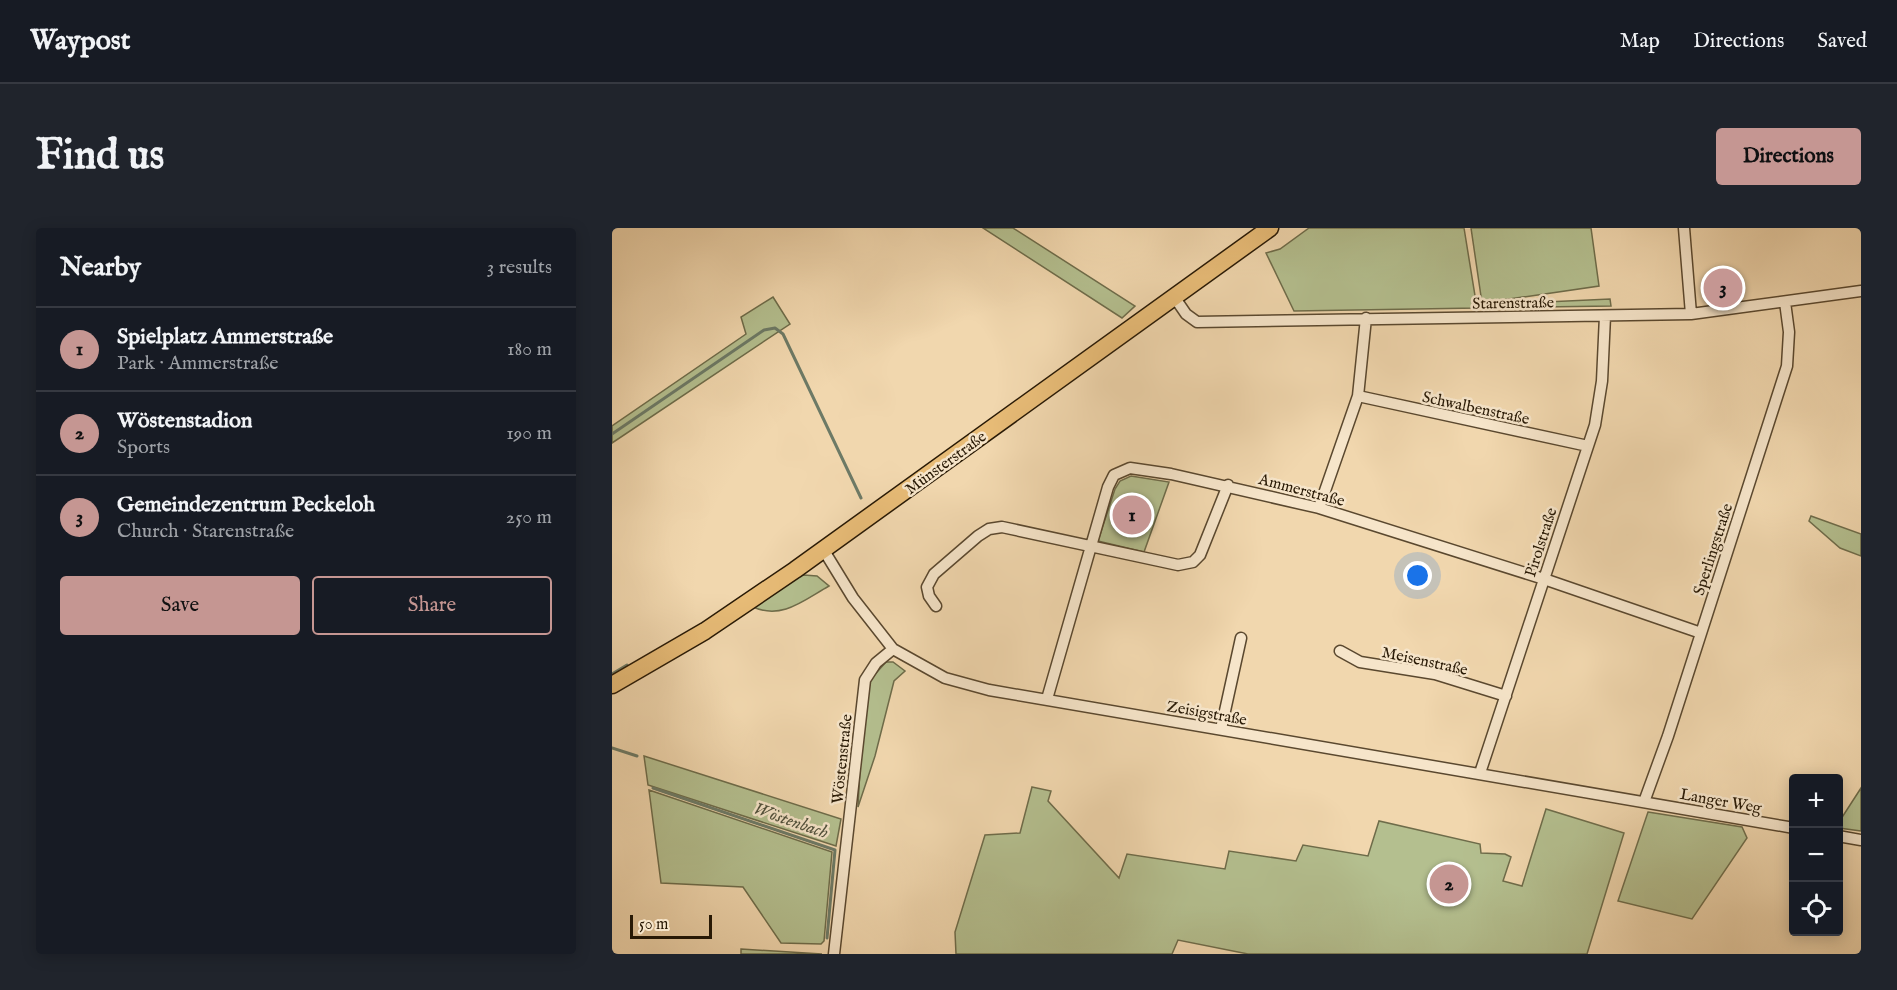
<!DOCTYPE html>
<html lang="en">
<head>
<meta charset="utf-8">
<style>
	body { margin:0; font-family:"IM FELL English",serif; background:#20242c; color:#f1f3f6 }
	.controls { position:absolute; right:18px; bottom:18px; display:grid; overflow:hidden; border-radius:6px; box-shadow:0 3px 15px #0003 }
	.controls button { width:54px; height:54px; display:grid; place-items:center; padding:0; border:0; border-bottom:2px solid #363941; background:#171b24; color:#f1f3f6; font:30px sans-serif }
	.scale { position:absolute; left:18px; bottom:15px; width:82px; box-sizing:border-box; padding-left:6px; border:3px solid #281905; border-top:0; font-size:16px; line-height:21px; white-space:nowrap; color:#281905; -webkit-text-stroke:4px #f6e5ca; paint-order:stroke }
	.you { position:absolute; left:806px; top:348px; width:21px; height:21px; margin:-15px; border:4px solid #fff; border-radius:50%; background:#1a73e8; box-shadow:0 0 0 9px #1a73e833 }
	.badge { display:grid; place-items:center; width:39px; height:39px; border-radius:50%; background:#c59692; color:#111; font-size:20px; font-weight:700 }
	.pin { position:absolute; translate:-50% -50%; border:3px solid #fff; box-shadow:0 2px 6px #0006 }
	.list { margin:0; padding:0; list-style:none }
	h2 { display:flex; justify-content:space-between; align-items:center; height:78px; margin:0; padding:0 24px; font-size:26px }
	h2 small { font-size:20px; font-weight:400; color:#9ea1a6 }
	.list li { display:grid; grid-template-columns:39px 1fr auto; gap:18px; align-items:center; box-sizing:border-box; height:84px; padding:0 24px; border-top:2px solid #363941 }
	.list b { display:block; font-size:22px; white-space:nowrap }
	.list p { margin:0; font-size:20px; white-space:nowrap; color:#9ea1a6 }
	.list em { font-size:20px; font-style:normal; color:#9ea1a6 }
	.actions { display:flex; gap:12px; padding:18px 24px }
	.actions a { flex:1; padding:14px 0; border:2px solid #c59692; border-radius:6px; text-align:center; font-size:21px; color:#c59692 }
	.actions .main { background:#c59692; color:#111 }
	.icon { flex:none; width:33px; height:33px; fill:none; stroke:currentColor; stroke-width:2; stroke-linecap:round; stroke-linejoin:round }
	.map { position:relative; flex:none; width:1249px; height:726px; overflow:hidden; border-radius:6px }
	header { display:flex; align-items:center; gap:36px; box-sizing:border-box; height:84px; padding:0 30px; background:#171b24; border-bottom:2px solid #363941 }
	header strong { font-size:28px }
	nav { display:flex; gap:33px; margin-inline-start:auto; font-size:21px }
	.intro { display:flex; align-items:center; justify-content:space-between; box-sizing:border-box; height:144px; padding:0 36px }
	h1 { margin:0; font-size:42px }
	.button { padding:15px 27px; border-radius:6px; background:#c59692; color:#111; font-size:21px; font-weight:700 }
	main { display:flex; gap:36px; padding:0 36px }
	aside { flex:1; background:#171b24; border-radius:6px; box-shadow:0 3px 15px #0003 }
	.map>svg:first-child { display:block }
	.green { fill:#b4bf8f; stroke:#6e6c4a; stroke-width:1.5 }
	.lines { fill:none; stroke-linecap:round; stroke-linejoin:round }
	.stream { stroke:#6d7a66; stroke-width:3 }
	.street-casing { stroke:#5a482f; stroke-width:13 }
	.primary-casing { stroke:#281905; stroke-width:19 }
	.street { stroke:#f6e5ca; stroke-width:10 }
	.primary { stroke:#e8bc77; stroke-width:16 }
	.labels { text-anchor:middle; stroke-width:5; stroke-linejoin:round; paint-order:stroke }
	.street-label { font-size:16px; fill:#281905; stroke:#f6e5ca }
	.water-label { font-size:18px; font-style:italic; fill:#50513d; stroke:#f6e5ca }
</style>
</head>
<body>
<header>
<strong>Waypost</strong>
<nav><a>Map</a><a>Directions</a><a>Saved</a></nav>
</header>
<div class="intro"><h1>Find us</h1><a class="button">Directions</a></div>
<main>
<aside>
<h2>Nearby<small>3 results</small></h2>
<ul class="list">
<li><span class="badge">1</span><div><b>Spielplatz Ammerstraße</b><p>Park · Ammerstraße</p></div><em>180 m</em></li>
<li><span class="badge">2</span><div><b>Wöstenstadion</b><p>Sports</p></div><em>190 m</em></li>
<li><span class="badge">3</span><div><b>Gemeindezentrum Peckeloh</b><p>Church · Starenstraße</p></div><em>250 m</em></li>
</ul>
<div class="actions"><a class="main">Save</a><a>Share</a></div>
</aside>
<div class="map">
<svg width="1249" height="726" viewBox="0 0 1249 726">
	<rect width="100%" height="100%" fill="#f1d7ae"/>
	<filter id="stains"><feTurbulence type="fractalNoise" baseFrequency=".00333" numOctaves="4"/><feColorMatrix values="0 0 0 0 .2 0 0 0 0 .09 0 0 0 0 .02 0 0 0 .5 -.17"/></filter>
	<radialGradient id="worn" r=".72"><stop offset=".6" stop-color="#630" stop-opacity="0"/><stop offset="1" stop-color="#630" stop-opacity=".3"/></radialGradient>
	<path class="green" d="M 371,0 L 401,0 L 523,78 L 510,90 Z
		M 697,0 L 852,0 L 865,80 L 682,83 L 654,25 L 668,21 Z
		M 859,0 L 979,0 L 987,58 L 870,75 Z
		M 161,69 L 178,96 L 0,215 L 0,198 L 134,106 L 129,89 Z
		M 998,71 L 999,78 L 870,80 L 870,77 Z
		M 519,248 L 557,254 L 532,324 L 486,313 L 503,261 L 508,253 Z
		M 1199,288 L 1249,306 L 1249,328 L 1228,320 L 1197,293 Z
		M 192,347 L 205,348 L 217,358 C 192,372 170,392 141,379 L 181,350 Z
		M 274,434 L 281,434 L 293,443 L 282,453 L 263,528 L 246,579 L 249,521 L 257,453 Z
		M 32,528 L 229,591 L 224,618 L 36,557 Z
		M 420,559 L 439,563 L 436,573 L 507,650 L 515,626 L 613,641 L 617,623 L 684,633 L 691,617 L 756,628 L 767,593 L 868,616 L 869,625 L 893,626 L 899,629 L 891,653 L 910,658 L 934,581 L 1012,605 L 975,726 L 636,726 L 566,712 L 560,726 L 344,726 L 343,704 L 373,607 L 408,605 Z
		M 1249,560 L 1249,603 L 1227,600 L 1227,594 Z
		M 37,562 L 220,624 L 212,713 L 209,716 L 169,715 L 131,659 L 49,655 Z
		M 1036,584 L 1130,599 L 1135,610 L 1080,691 L 1006,673 Z
		M 129,721 L 210,726 L 129,726 Z"/>
	<g class="lines">
		<path class="stream" d="M 0,206 L 152,102 L 163,100 L 171,106 L 249,270
			M 0,446 L 15,437
			M 0,520 L 25,528
			M 41,560 L 223,622 L 215,710"/>
		<g class="street-casing">
			<path id="street" d="M 1072,0 L 1079,86
				M 563,70 L 574,86 L 585,94 L 1079,86 L 1249,63
				M 746,168 L 976,218
				M 707,280 L 746,168 L 754,90
				M 211,321 L 241,370 L 281,421 L 333,450 L 377,462 L 1182,600
				M 324,378 L 317,368 L 315,359 L 322,346 L 366,308 L 377,301 L 390,299 L 566,337 L 581,334 L 588,327 L 616,257
				M 728,423 L 748,434 L 823,446 L 894,468
				M 435,471 L 496,259 L 502,247 L 518,240 L 559,246 L 707,280 L 932,351 L 1089,405
				M 609,501 L 629,410
				M 868,545 L 983,197 L 990,153 L 993,88
				M 1032,574 L 1056,508 L 1175,138 L 1177,104 L 1173,74
				M 1226,608 L 1249,612
				M 222,726 L 253,452 L 264,435 L 281,421"/>
		</g>
		<g class="primary-casing">
			<path id="primary" d="M 0,457 L 93,403 L 183,342 L 658,0"/>
		</g>
		<use href="#street" class="street"/>
		<use href="#primary" class="primary"/>
	</g>
	<g class="labels">
		<g class="street-label">
			<text transform="translate(901 74) rotate(-1)" y="6">Starenstraße</text>
			<text transform="translate(864 179) rotate(12)" y="6">Schwalbenstraße</text>
			<text transform="translate(333 234) rotate(-36)" y="6">Münsterstraße</text>
			<text transform="translate(690 261) rotate(15)" y="6">Ammerstraße</text>
			<text transform="translate(928 314) rotate(-72)" y="6">Pirolstraße</text>
			<text transform="translate(1100 321) rotate(-72)" y="6">Sperlingstraße</text>
			<text transform="translate(813 432) rotate(12)" y="6">Meisenstraße</text>
			<text transform="translate(595 484) rotate(10)" y="6">Zeisigstraße</text>
			<text transform="translate(229 531) rotate(-84)" y="6">Wöstenstraße</text>
			<text transform="translate(1109 572) rotate(10)" y="6">Langer Weg</text>
		</g>
		<g class="water-label">
			<text transform="translate(179 592) rotate(19)" y="6">Wöstenbach</text>
		</g>
	</g>
	<rect width="100%" height="100%" filter="url(#stains)"/>
	<rect width="100%" height="100%" fill="url(#worn)"/>
</svg>
<div class="controls">
<button>+</button>
<button>−</button>
<button><svg class="icon" aria-label="locate" viewBox="0 0 24 24"><circle cx="12" cy="12" r="6"/><path d="M12 2v4M12 18v4M2 12h4M18 12h4"/></svg></button>
</div>
<div class="scale">50 m</div>
<div class="you"></div>
<div class="pin badge" style="left:520px;top:287px">1</div>
<div class="pin badge" style="left:837px;top:656px">2</div>
<div class="pin badge" style="left:1111px;top:60px">3</div>
</div>
</main>
</body>
</html>
